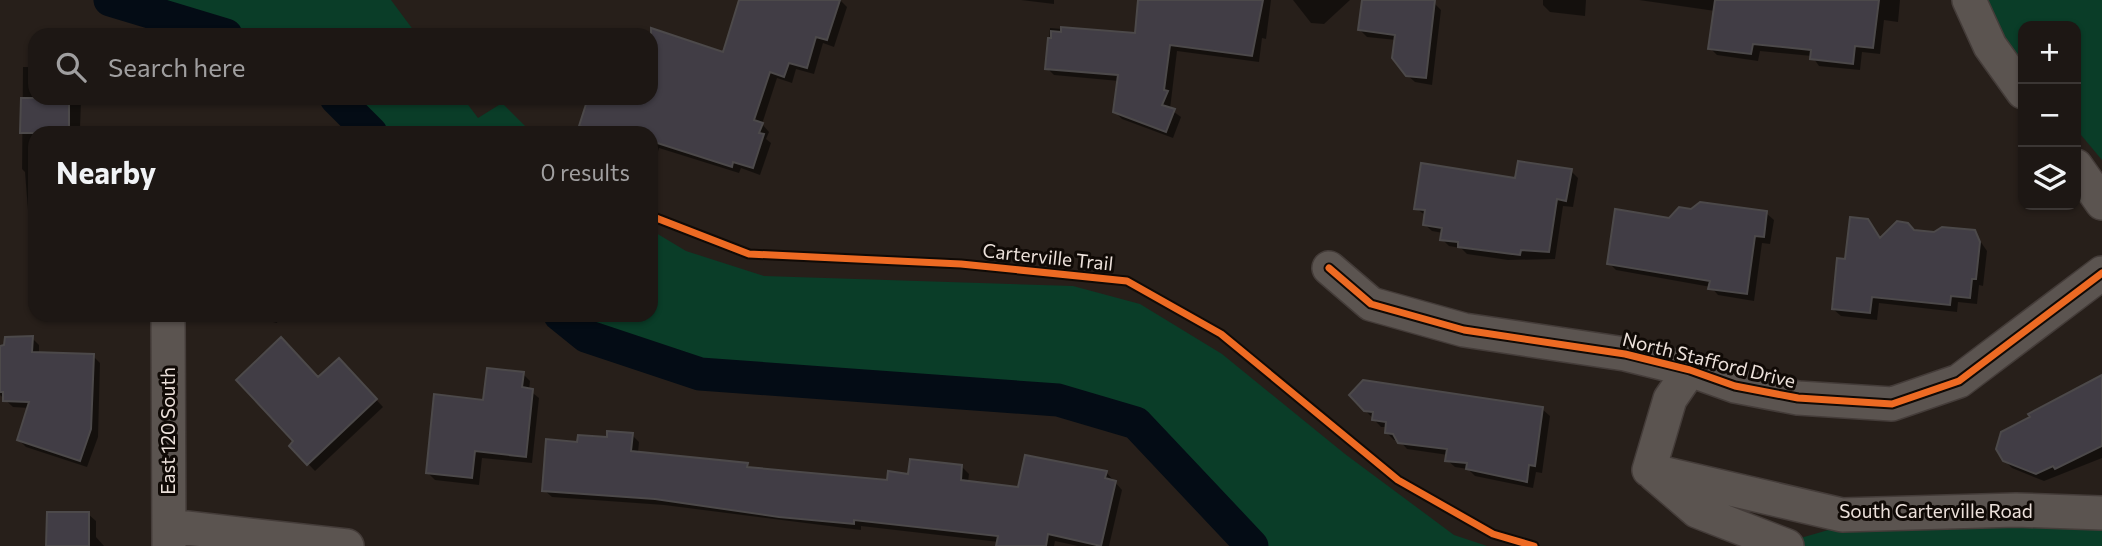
<!DOCTYPE html>
<html lang="en">
<head>
<meta charset="utf-8">
<style>
	body { margin:0; font-family:Commissioner,sans-serif; background:#2a2422; color:#f1f3f6 }
	.controls { position:absolute; right:21px; top:21px; display:grid; overflow:hidden; border-radius:14px; box-shadow:0 2px 5px #0004 }
	.controls button { width:63px; height:63px; display:grid; place-items:center; padding:0; border:0; border-bottom:2px solid #3b3634; background:#1d1714; color:#f1f3f6; font:35px sans-serif }
	.list { margin:0; padding:0; list-style:none }
	h2 { display:flex; justify-content:space-between; align-items:center; height:91px; margin:0; padding:0 28px; font-size:30px }
	h2 small { font-size:23px; font-weight:400; color:#a09fa0 }
	.icon { flex:none; width:38px; height:38px; fill:none; stroke:currentColor; stroke-width:2; stroke-linecap:round; stroke-linejoin:round }
	.map { position:relative; flex:none; width:2102px; height:546px; overflow:hidden }
	.search { position:absolute; background:#1d1714; box-shadow:0 2px 5px #0004; left:28px; top:28px; width:630px; height:77px; display:flex; align-items:center; gap:18px; box-sizing:border-box; padding:0 24px; border-radius:21px; color:#a09fa0; font-size:26px }
	.panel { position:absolute; background:#1d1714; box-shadow:0 2px 5px #0004; left:28px; top:126px; width:630px; height:196px; border-radius:21px }
	.map>svg:first-child { display:block }
	.green { fill:#0a3d28 }
	.shadow { fill:#0007 }
	.lines { fill:none; stroke-linecap:round; stroke-linejoin:round }
	.canal { stroke:#040c15; stroke-width:33 }
	.building { fill:#413d45; stroke:#4c494a; stroke-width:2 }
	.minor-casing { stroke:#443c39; stroke-width:36 }
	.minor { stroke:#5b5450; stroke-width:33 }
	.cycleway-casing { stroke:#100a06; stroke-width:11 }
	.cycleway { stroke:#ed6a23; stroke-width:7 }
	.labels { text-anchor:middle; stroke-width:6; stroke-linejoin:round; paint-order:stroke }
	.street-label { font-size:19px; fill:#ece1db; stroke:#100a06 }
</style>
</head>
<body>
<div class="map">
<svg width="2102" height="546" viewBox="0 0 2102 546">
	<rect width="100%" height="100%" fill="#271f1a"/>
	<path class="green" d="M 115,0 L 391,0 L 417,35 L 239,35 L 213,24 Z
		M 1980,0 L 2102,0 L 2102,160 L 2076,129 L 2076,26 L 2023,26 L 2023,69 Z
		M 348,98 L 463,98 L 478,118 L 502,103 L 532,133 L 381,133 Z
		M 651,230 L 686,251 L 764,276 L 1073,286 L 1140,304 L 1222,354 L 1345,454 L 1454,535 L 1487,546 L 1265,546 L 1162,437 L 1095,401 L 704,365 L 599,331 L 576,315 L 651,315 Z
		M 1863,520 L 2102,524 L 2102,546 L 1773,546 Z"/>
	<path class="shadow" d="M 741,0 L 840,0 L 847,7 L 834,47 L 823,43 L 814,74 L 796,69 L 792,83 L 777,78 L 762,124 L 769,132 L 766,139 L 771,143 L 760,175 L 741,168 L 739,173 L 659,148 L 657,155 L 651,153 L 651,133 L 588,133 L 581,126 L 590,98 L 651,98 L 651,30 L 724,54 Z
		M 1021,0 L 1054,0 L 1054,4 Z
		M 1140,0 L 1271,0 L 1266,39 L 1262,38 L 1259,62 L 1177,51 L 1170,109 L 1181,117 L 1173,138 L 1122,119 L 1115,112 L 1119,81 L 1054,75 L 1047,68 L 1050,28 L 1136,35 Z
		M 1293,0 L 1350,0 L 1324,24 L 1311,23 Z
		M 1363,0 L 1421,0 L 1434,3 L 1441,10 L 1432,85 L 1415,82 L 1407,75 L 1396,40 L 1367,37 L 1360,30 Z
		M 1543,0 L 1586,0 L 1585,16 L 1550,12 L 1543,5 Z
		M 1639,0 L 1900,0 L 1898,22 L 1884,20 L 1880,54 L 1862,52 L 1860,70 L 1819,66 L 1812,56 L 1760,51 L 1758,61 L 1717,55 L 1710,48 L 1715,11 Z
		M 30,52 L 35,52 L 35,98 L 95,98 L 95,101 L 81,101 L 80,128 L 76,128 L 76,133 L 35,133 L 35,298 L 25,172 L 22,169 L 23,67 L 29,67 Z
		M 1571,171 L 1578,178 L 1573,207 L 1563,206 L 1555,259 L 1508,260 L 1467,254 L 1461,248 L 1449,246 L 1442,239 L 1443,233 L 1432,231 L 1424,224 L 1426,216 L 1416,208 L 1516,180 Z
		M 1766,213 L 1774,220 L 1770,244 L 1762,243 L 1754,301 L 1718,295 L 1711,287 L 1616,270 L 1609,263 L 1670,219 Z
		M 1868,221 L 1882,239 L 1914,232 L 1974,232 L 1987,251 L 1983,286 L 1979,285 L 1977,304 L 1958,302 L 1957,312 L 1879,303 L 1877,320 L 1841,316 L 1833,309 L 1847,261 Z
		M 243,315 L 279,315 L 277,323 Z
		M 32,338 L 39,345 L 39,354 L 93,356 L 100,363 L 98,437 L 87,467 L 26,447 L 19,440 L 29,408 L 13,407 L 0,395 L 0,348 Z
		M 339,360 L 383,407 L 315,471 L 291,446 L 296,441 L 319,379 Z
		M 523,374 L 530,381 L 529,390 L 539,398 L 532,463 L 482,458 L 479,485 L 435,480 L 428,473 L 485,401 Z
		M 2102,375 L 2102,458 L 2044,481 L 2012,468 L 2004,460 Z
		M 1351,395 L 1542,409 L 1550,416 L 1542,473 L 1536,472 L 1533,488 L 1475,476 L 1468,469 L 1455,467 L 1447,460 L 1448,455 L 1407,449 L 1399,440 L 1394,440 L 1387,433 L 1387,427 L 1381,427 Z
		M 632,435 L 639,442 L 638,453 L 747,465 L 751,469 L 889,482 L 961,466 L 969,474 L 968,482 L 1019,489 L 1106,472 L 1122,490 L 1109,546 L 1078,546 L 1055,541 L 1054,546 L 998,546 L 999,542 L 861,526 L 861,530 L 664,505 L 552,497 L 544,490 L 579,444 Z
		M 88,514 L 96,521 L 96,537 L 104,546 L 48,546 Z"/>
	<g class="lines">
		<path class="canal" d="M 110,0 L 226,35
			M 336,98 L 371,133
			M 560,315 L 586,336 L 700,374 L 1058,400 L 1136,423 L 1252,546"/>
	</g>
	<path class="building" d="M 739,0 L 840,0 L 827,40 L 816,37 L 807,68 L 789,63 L 784,77 L 770,72 L 754,120 L 763,123 L 759,133 L 764,134 L 753,168 L 733,162 L 732,167 L 651,141 L 651,133 L 600,133 L 579,126 L 588,98 L 651,98 L 651,28 L 723,52 Z
		M 1138,0 L 1263,0 L 1252,56 L 1170,45 L 1164,90 L 1168,91 L 1162,105 L 1175,109 L 1166,132 L 1113,112 L 1118,75 L 1045,69 L 1048,38 L 1051,38 L 1051,31 L 1061,32 L 1061,27 L 1135,33 Z
		M 1362,0 L 1435,0 L 1426,78 L 1406,76 L 1392,58 L 1395,35 L 1358,30 Z
		M 1715,0 L 1879,0 L 1873,48 L 1855,46 L 1853,64 L 1810,59 L 1811,50 L 1753,44 L 1751,54 L 1708,49 Z
		M 21,98 L 69,98 L 69,133 L 20,133 Z
		M 1518,161 L 1572,169 L 1566,201 L 1557,199 L 1549,252 L 1521,250 L 1520,255 L 1458,247 L 1458,242 L 1440,240 L 1442,228 L 1423,225 L 1425,210 L 1414,209 L 1421,163 L 1515,178 Z
		M 1700,202 L 1767,211 L 1764,237 L 1755,236 L 1747,294 L 1708,289 L 1710,281 L 1607,264 L 1615,209 L 1669,218 L 1679,207 L 1691,209 Z
		M 1850,217 L 1868,219 L 1880,238 L 1897,221 L 1908,223 L 1914,230 L 1934,232 L 1942,227 L 1975,230 L 1980,242 L 1976,279 L 1972,279 L 1970,298 L 1951,296 L 1950,305 L 1872,297 L 1870,313 L 1832,309 L 1837,258 L 1845,259 Z
		M 33,336 L 32,352 L 94,354 L 91,429 L 80,461 L 17,440 L 29,402 L 3,401 L 3,392 L 0,392 L 0,346 L 4,345 L 5,337 Z
		M 281,337 L 318,377 L 339,358 L 377,399 L 307,465 L 289,446 L 293,441 L 236,380 Z
		M 487,368 L 524,372 L 522,387 L 533,389 L 526,457 L 475,451 L 472,478 L 426,473 L 434,394 L 483,400 Z
		M 2102,375 L 2102,446 L 2055,469 L 2053,466 L 2036,474 L 2003,461 L 1996,449 L 2001,432 L 2030,417 L 2028,414 Z
		M 1363,380 L 1543,407 L 1535,466 L 1529,465 L 1527,482 L 1466,469 L 1467,463 L 1445,461 L 1447,449 L 1398,443 L 1393,434 L 1385,433 L 1386,422 L 1372,420 L 1373,412 L 1364,411 L 1349,395 Z
		M 607,431 L 633,433 L 631,451 L 748,463 L 747,467 L 887,480 L 888,471 L 908,474 L 910,459 L 962,465 L 961,480 L 1018,487 L 1025,455 L 1107,471 L 1105,478 L 1116,481 L 1101,546 L 1048,534 L 1046,546 L 996,546 L 998,536 L 854,520 L 854,524 L 779,517 L 655,499 L 542,491 L 546,439 L 577,442 L 578,435 L 607,437 Z
		M 47,512 L 89,512 L 89,546 L 46,546 Z"/>
	<g class="lines">
		<g class="minor-casing">
			<path id="minor" d="M 1969,0 L 1990,46 L 2023,92
				M 2076,166 L 2102,203
				M 1329,268 L 1371,304 L 1464,330 L 1625,354 L 1690,370 L 1735,386 L 1798,398 L 1892,404 L 1959,381 L 2102,273
				M 168,315 L 169,546
				M 1649,470 L 1842,515 L 2016,510 L 2102,513
				M 1649,470 L 1670,399 L 1690,370
				M 1654,474 L 1697,511 L 1787,546
				M 169,526 L 347,546"/>
		</g>
		<use href="#minor" class="minor"/>
		<g class="cycleway-casing">
			<path id="cycleway" d="M 651,216 L 749,254 L 961,264 L 1127,281 L 1221,334 L 1398,480 L 1493,534 L 1534,546
				M 1329,268 L 1371,304 L 1464,330 L 1625,354 L 1690,370 L 1735,386 L 1798,398 L 1892,404 L 1959,381 L 2102,273"/>
		</g>
		<use href="#cycleway" class="cycleway"/>
	</g>
	<g class="labels">
		<g class="street-label">
			<text transform="translate(1048 257) rotate(6)" y="7">Carterville Trail</text>
			<text transform="translate(1709 360) rotate(14)" y="7">North Stafford Drive</text>
			<text transform="translate(168 431) rotate(-90)" y="7">East 120 South</text>
			<text x="1936" y="518">South Carterville Road</text>
		</g>
	</g>
</svg>
<div class="controls">
<button>+</button>
<button>−</button>
<button><svg class="icon" aria-label="layers" viewBox="0 0 24 24"><path d="M12 4l9 5-9 5-9-5zM3 14l9 5 9-5"/></svg></button>
</div>
<div class="search"><svg class="icon" aria-label="search" viewBox="0 0 24 24"><circle cx="10" cy="10" r="6"/><path d="M15 15l6 6"/></svg>Search here</div>
<section class="panel">
<h2>Nearby<small>0 results</small></h2>
<ul class="list">
</ul>
</section>
</div>
</body>
</html>
